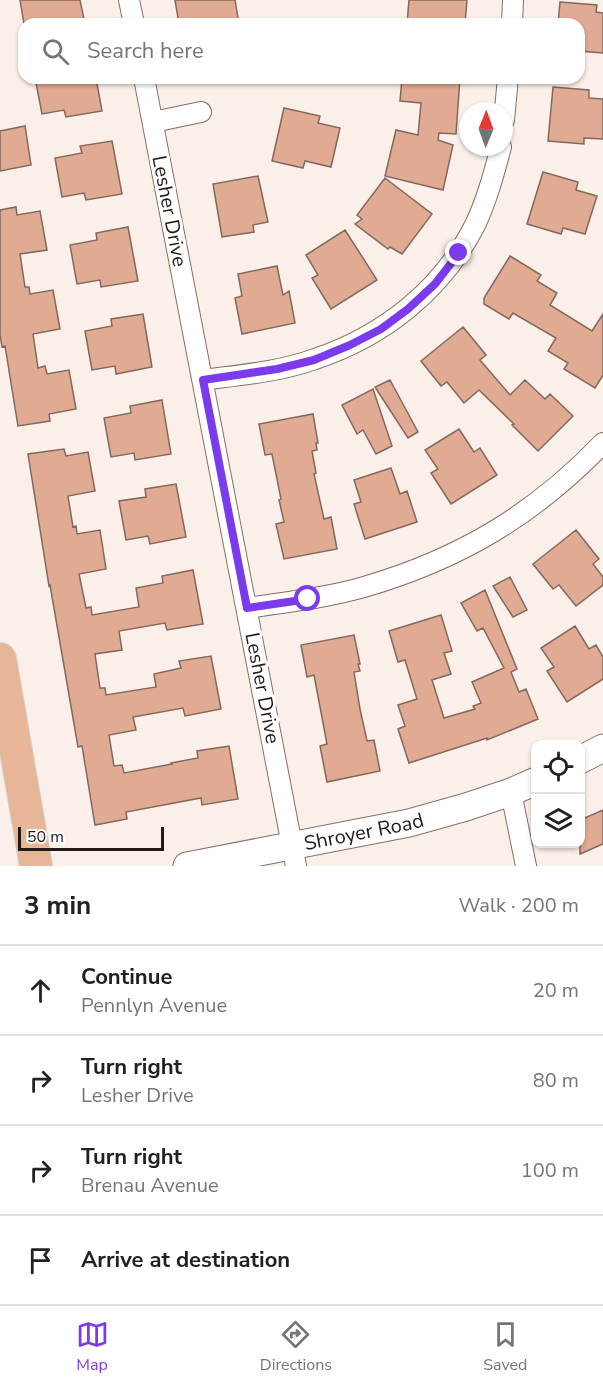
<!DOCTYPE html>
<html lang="en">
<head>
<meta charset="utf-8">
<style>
	body { margin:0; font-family:"Nunito Sans",sans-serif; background:#f6f6f6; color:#202124 }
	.controls { position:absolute; right:18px; bottom:18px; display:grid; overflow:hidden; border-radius:12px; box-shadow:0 2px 4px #0004 }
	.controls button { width:54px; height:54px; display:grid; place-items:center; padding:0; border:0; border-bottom:2px solid #e0e0e0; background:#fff; color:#202124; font:30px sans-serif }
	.compass { position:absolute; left:459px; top:102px; width:54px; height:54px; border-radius:50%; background:#fff; box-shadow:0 2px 4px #0004; rotate:1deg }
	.scale { position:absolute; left:18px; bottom:15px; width:146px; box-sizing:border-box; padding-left:6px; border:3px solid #231914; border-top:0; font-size:16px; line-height:21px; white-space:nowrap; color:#231914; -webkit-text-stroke:4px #fff; paint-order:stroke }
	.stop { position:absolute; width:18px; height:18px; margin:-14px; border:4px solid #7c3aed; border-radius:50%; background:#fff }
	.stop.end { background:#7c3aed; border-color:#fff; box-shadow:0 2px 6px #0008 }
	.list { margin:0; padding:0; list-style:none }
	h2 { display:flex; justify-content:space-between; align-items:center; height:78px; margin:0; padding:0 24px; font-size:26px }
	h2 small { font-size:20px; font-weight:400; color:#757577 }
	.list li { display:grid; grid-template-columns:39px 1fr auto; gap:18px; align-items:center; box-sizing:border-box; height:90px; padding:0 24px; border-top:2px solid #e0e0e0 }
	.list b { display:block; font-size:22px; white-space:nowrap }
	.list p { margin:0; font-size:20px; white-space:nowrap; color:#757577 }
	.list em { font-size:20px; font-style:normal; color:#757577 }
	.icon { flex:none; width:33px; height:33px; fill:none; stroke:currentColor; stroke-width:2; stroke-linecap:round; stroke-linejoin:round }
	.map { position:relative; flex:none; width:603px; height:866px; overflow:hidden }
	.search { position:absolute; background:#fff; box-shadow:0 2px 4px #0004; left:18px; right:18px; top:18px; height:66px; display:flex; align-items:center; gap:15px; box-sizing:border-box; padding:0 21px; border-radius:18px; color:#757577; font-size:22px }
	.sheet { height:438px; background:#fff }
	nav { display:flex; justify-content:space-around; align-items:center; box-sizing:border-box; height:84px; border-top:2px solid #e0e0e0; background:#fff; font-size:16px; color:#757577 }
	nav a { display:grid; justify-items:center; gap:3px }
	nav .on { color:#7c3aed }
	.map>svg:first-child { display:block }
	.building { fill:#e1aa93; stroke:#83685d; stroke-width:1.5 }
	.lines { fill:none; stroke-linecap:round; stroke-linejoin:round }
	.street-casing { stroke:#886e62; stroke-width:22 }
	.secondary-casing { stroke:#886e62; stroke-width:29 }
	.primary-casing { stroke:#d3d1d0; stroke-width:34 }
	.street { stroke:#fff; stroke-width:20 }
	.secondary { stroke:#fff; stroke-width:27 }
	.primary { stroke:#e6b696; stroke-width:32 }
	.route { stroke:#7c3aed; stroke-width:8 }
	.labels { text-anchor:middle; stroke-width:6; stroke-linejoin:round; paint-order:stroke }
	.street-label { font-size:20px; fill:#231914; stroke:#fff }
</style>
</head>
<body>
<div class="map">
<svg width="603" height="866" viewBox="0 0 603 866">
	<rect width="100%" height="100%" fill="#fbefe9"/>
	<path class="building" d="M 20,0 L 80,0 L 85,24 L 24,24 Z
		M 175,0 L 235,0 L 239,24 L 179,24 Z
		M 409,0 L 467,0 L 465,24 L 407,24 Z
		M 560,2 L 597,5 L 596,12 L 603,13 L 603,53 L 579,51 L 579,24 L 558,24 Z
		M 35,78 L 96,78 L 102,111 L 66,117 L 64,110 L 42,114 Z
		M 402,78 L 460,78 L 456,134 L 439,133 L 438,140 L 453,145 L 443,190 L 385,176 L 396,130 L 418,135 L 421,103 L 400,101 Z
		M 553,87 L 589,90 L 589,98 L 603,99 L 603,139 L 584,138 L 584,144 L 548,141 Z
		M 284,108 L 320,116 L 318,123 L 340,128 L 331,167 L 305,161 L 303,168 L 272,161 Z
		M 25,126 L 31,165 L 0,171 L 0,131 Z
		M 112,141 L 122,194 L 86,200 L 84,193 L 62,197 L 55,158 L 82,153 L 80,146 Z
		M 543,172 L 578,182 L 576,190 L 597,196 L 585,234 L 563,228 L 561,234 L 527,224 Z
		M 258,176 L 268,222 L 253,225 L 254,232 L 222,237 L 213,184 Z
		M 385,178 L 432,214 L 402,254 L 390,247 L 388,249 L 355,224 L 362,219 L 357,215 Z
		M 16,207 L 17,215 L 40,211 L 47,250 L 20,254 L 25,287 L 29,287 L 30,294 L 53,290 L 60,329 L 33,334 L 38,368 L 45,366 L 47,374 L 69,370 L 76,409 L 49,414 L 50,421 L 18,426 L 5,346 L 2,347 L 0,335 L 0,210 Z
		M 128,227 L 138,281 L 101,287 L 100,280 L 77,284 L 70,245 L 97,240 L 96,233 Z
		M 345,230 L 377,280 L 331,309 L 312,278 L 318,275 L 306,255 Z
		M 510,256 L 541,275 L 537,281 L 557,293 L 550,305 L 592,331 L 603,314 L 603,375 L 595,388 L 564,369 L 568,363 L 548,351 L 556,338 L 513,313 L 509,319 L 484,304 L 484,298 Z
		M 277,266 L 283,295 L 289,291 L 295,323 L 242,334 L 235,298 L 242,296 L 238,274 Z
		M 143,314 L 152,367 L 116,374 L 115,366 L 92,370 L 85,331 L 112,326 L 111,319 Z
		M 463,327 L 486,355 L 480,360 L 510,395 L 525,380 L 545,399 L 550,394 L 573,416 L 538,451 L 512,425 L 514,424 L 479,390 L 464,403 L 447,382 L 441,386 L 421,361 Z
		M 390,380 L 418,432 L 408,438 L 375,387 Z
		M 373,389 L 392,446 L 376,454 L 363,430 L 357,434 L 342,405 Z
		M 162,400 L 171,454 L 135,460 L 134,453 L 111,457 L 104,418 L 131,413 L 130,406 Z
		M 313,414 L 318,443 L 316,443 L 317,450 L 312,451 L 316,473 L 314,474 L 324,519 L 331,517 L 337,549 L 284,559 L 276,524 L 284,522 L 279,500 L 281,499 L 272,454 L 265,455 L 259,424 Z
		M 459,429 L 474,452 L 480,448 L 497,475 L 451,504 L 431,473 L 438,469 L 425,450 Z
		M 64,449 L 66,456 L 88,452 L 95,491 L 68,496 L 73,527 L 76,526 L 77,534 L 100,530 L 106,569 L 79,574 L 86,608 L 91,607 L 92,615 L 139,607 L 136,588 L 163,583 L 162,576 L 193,570 L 203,624 L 167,630 L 165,623 L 119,631 L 122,650 L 95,654 L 100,688 L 105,688 L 106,695 L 156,687 L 154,674 L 181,668 L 179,661 L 211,656 L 221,709 L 185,716 L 183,708 L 133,717 L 136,730 L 109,735 L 114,766 L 122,765 L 124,773 L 172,764 L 171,763 L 198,758 L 197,751 L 229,746 L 238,799 L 202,805 L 201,798 L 126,812 L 127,819 L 95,825 L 82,746 L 78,747 L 50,585 L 49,586 L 28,454 Z
		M 391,468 L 400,494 L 407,491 L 417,522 L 365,539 L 354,504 L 361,502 L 354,480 Z
		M 176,484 L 186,537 L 150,544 L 148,536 L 126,540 L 119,501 L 146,497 L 145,489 Z
		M 576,530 L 599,559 L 593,564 L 603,577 L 603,585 L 576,606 L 559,585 L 553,589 L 533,564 Z
		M 510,577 L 527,610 L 513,617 L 493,586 Z
		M 485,590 L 517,669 L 511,672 L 519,692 L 526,689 L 538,719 L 487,740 L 487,738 L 409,763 L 398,729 L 405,726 L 398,705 L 417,699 L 405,660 L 398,662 L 389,631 L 441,615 L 452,651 L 444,653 L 451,674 L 432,680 L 444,718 L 475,709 L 473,706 L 481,703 L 472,682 L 504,668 L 483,628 L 477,631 L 461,603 Z
		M 575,626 L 589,649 L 596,645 L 603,657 L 603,679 L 567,702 L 547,671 L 554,667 L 541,648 Z
		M 354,635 L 360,664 L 358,664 L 360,671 L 354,672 L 360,709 L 367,741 L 374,740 L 380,771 L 327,782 L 320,746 L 327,744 L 314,675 L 307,677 L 301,645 Z
		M 603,810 L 603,844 L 580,854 L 580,820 Z"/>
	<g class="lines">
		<g class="street-casing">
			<path id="street" d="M 129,0 L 134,24
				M 512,24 L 513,0
				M 144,78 L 296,866
				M 504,120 L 508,78
				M 153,122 L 201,112
				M 203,380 C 240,375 279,372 315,359 C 384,336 442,290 475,225 C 487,200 494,173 501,147
				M 247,608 C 286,602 326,598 364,587 C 460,559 534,515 603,443
				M 511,792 L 526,866"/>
		</g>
		<g class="secondary-casing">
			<g id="secondary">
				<path d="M 580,760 L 603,748"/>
				<path id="s1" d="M 187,866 L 409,823 L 466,807 L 511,792 L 536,781"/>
			</g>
		</g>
		<g class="primary-casing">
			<path id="primary" d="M 0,659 L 36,866"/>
		</g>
		<use href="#street" class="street"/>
		<use href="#secondary" class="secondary"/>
		<use href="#primary" class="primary"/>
	</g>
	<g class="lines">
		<path class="route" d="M 308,599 L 247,608 L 203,380 L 277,369 L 314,360 L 350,345 L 381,329 L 408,309 L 435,284 L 459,253"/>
	</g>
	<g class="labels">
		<g class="street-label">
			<text transform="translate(170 211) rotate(79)" y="7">Lesher Drive</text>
			<text transform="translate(263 688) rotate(79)" y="7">Lesher Drive</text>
			<text dy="7" stroke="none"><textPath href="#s1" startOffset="180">Shroyer Road</textPath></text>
		</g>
	</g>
</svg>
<div class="controls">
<button><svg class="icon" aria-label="locate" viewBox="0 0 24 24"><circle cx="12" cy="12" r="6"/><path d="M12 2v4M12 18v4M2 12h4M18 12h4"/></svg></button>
<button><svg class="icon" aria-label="layers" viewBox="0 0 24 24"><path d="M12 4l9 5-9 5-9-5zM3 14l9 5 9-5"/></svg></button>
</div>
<svg class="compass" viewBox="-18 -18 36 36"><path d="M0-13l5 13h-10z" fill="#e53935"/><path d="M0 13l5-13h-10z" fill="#757577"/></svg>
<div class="scale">50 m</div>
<div class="stop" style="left:308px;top:599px"></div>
<div class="stop end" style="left:459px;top:253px"></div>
<div class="search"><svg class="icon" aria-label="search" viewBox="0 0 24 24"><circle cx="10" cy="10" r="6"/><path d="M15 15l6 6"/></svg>Search here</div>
</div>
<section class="sheet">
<h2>3 min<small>Walk · 200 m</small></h2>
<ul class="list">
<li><svg class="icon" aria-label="ahead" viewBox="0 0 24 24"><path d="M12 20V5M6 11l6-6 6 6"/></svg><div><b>Continue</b><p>Pennlyn Avenue</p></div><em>20 m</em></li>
<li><svg class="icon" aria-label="right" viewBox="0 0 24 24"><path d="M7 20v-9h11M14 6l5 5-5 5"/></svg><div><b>Turn right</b><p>Lesher Drive</p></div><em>80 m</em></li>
<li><svg class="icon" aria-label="right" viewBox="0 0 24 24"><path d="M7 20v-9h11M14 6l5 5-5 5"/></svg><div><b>Turn right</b><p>Brenau Avenue</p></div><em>100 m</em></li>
<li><svg class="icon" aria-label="arrive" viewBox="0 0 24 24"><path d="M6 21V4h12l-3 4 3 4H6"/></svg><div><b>Arrive at destination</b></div></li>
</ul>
</section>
<nav>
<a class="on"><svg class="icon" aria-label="map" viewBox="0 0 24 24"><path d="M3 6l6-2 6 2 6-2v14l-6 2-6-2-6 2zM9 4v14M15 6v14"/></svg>Map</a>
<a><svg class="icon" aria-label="directions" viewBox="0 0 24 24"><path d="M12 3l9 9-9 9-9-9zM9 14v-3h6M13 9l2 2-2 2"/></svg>Directions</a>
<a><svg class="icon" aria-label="saved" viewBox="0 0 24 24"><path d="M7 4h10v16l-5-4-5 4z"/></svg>Saved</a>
</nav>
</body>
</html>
